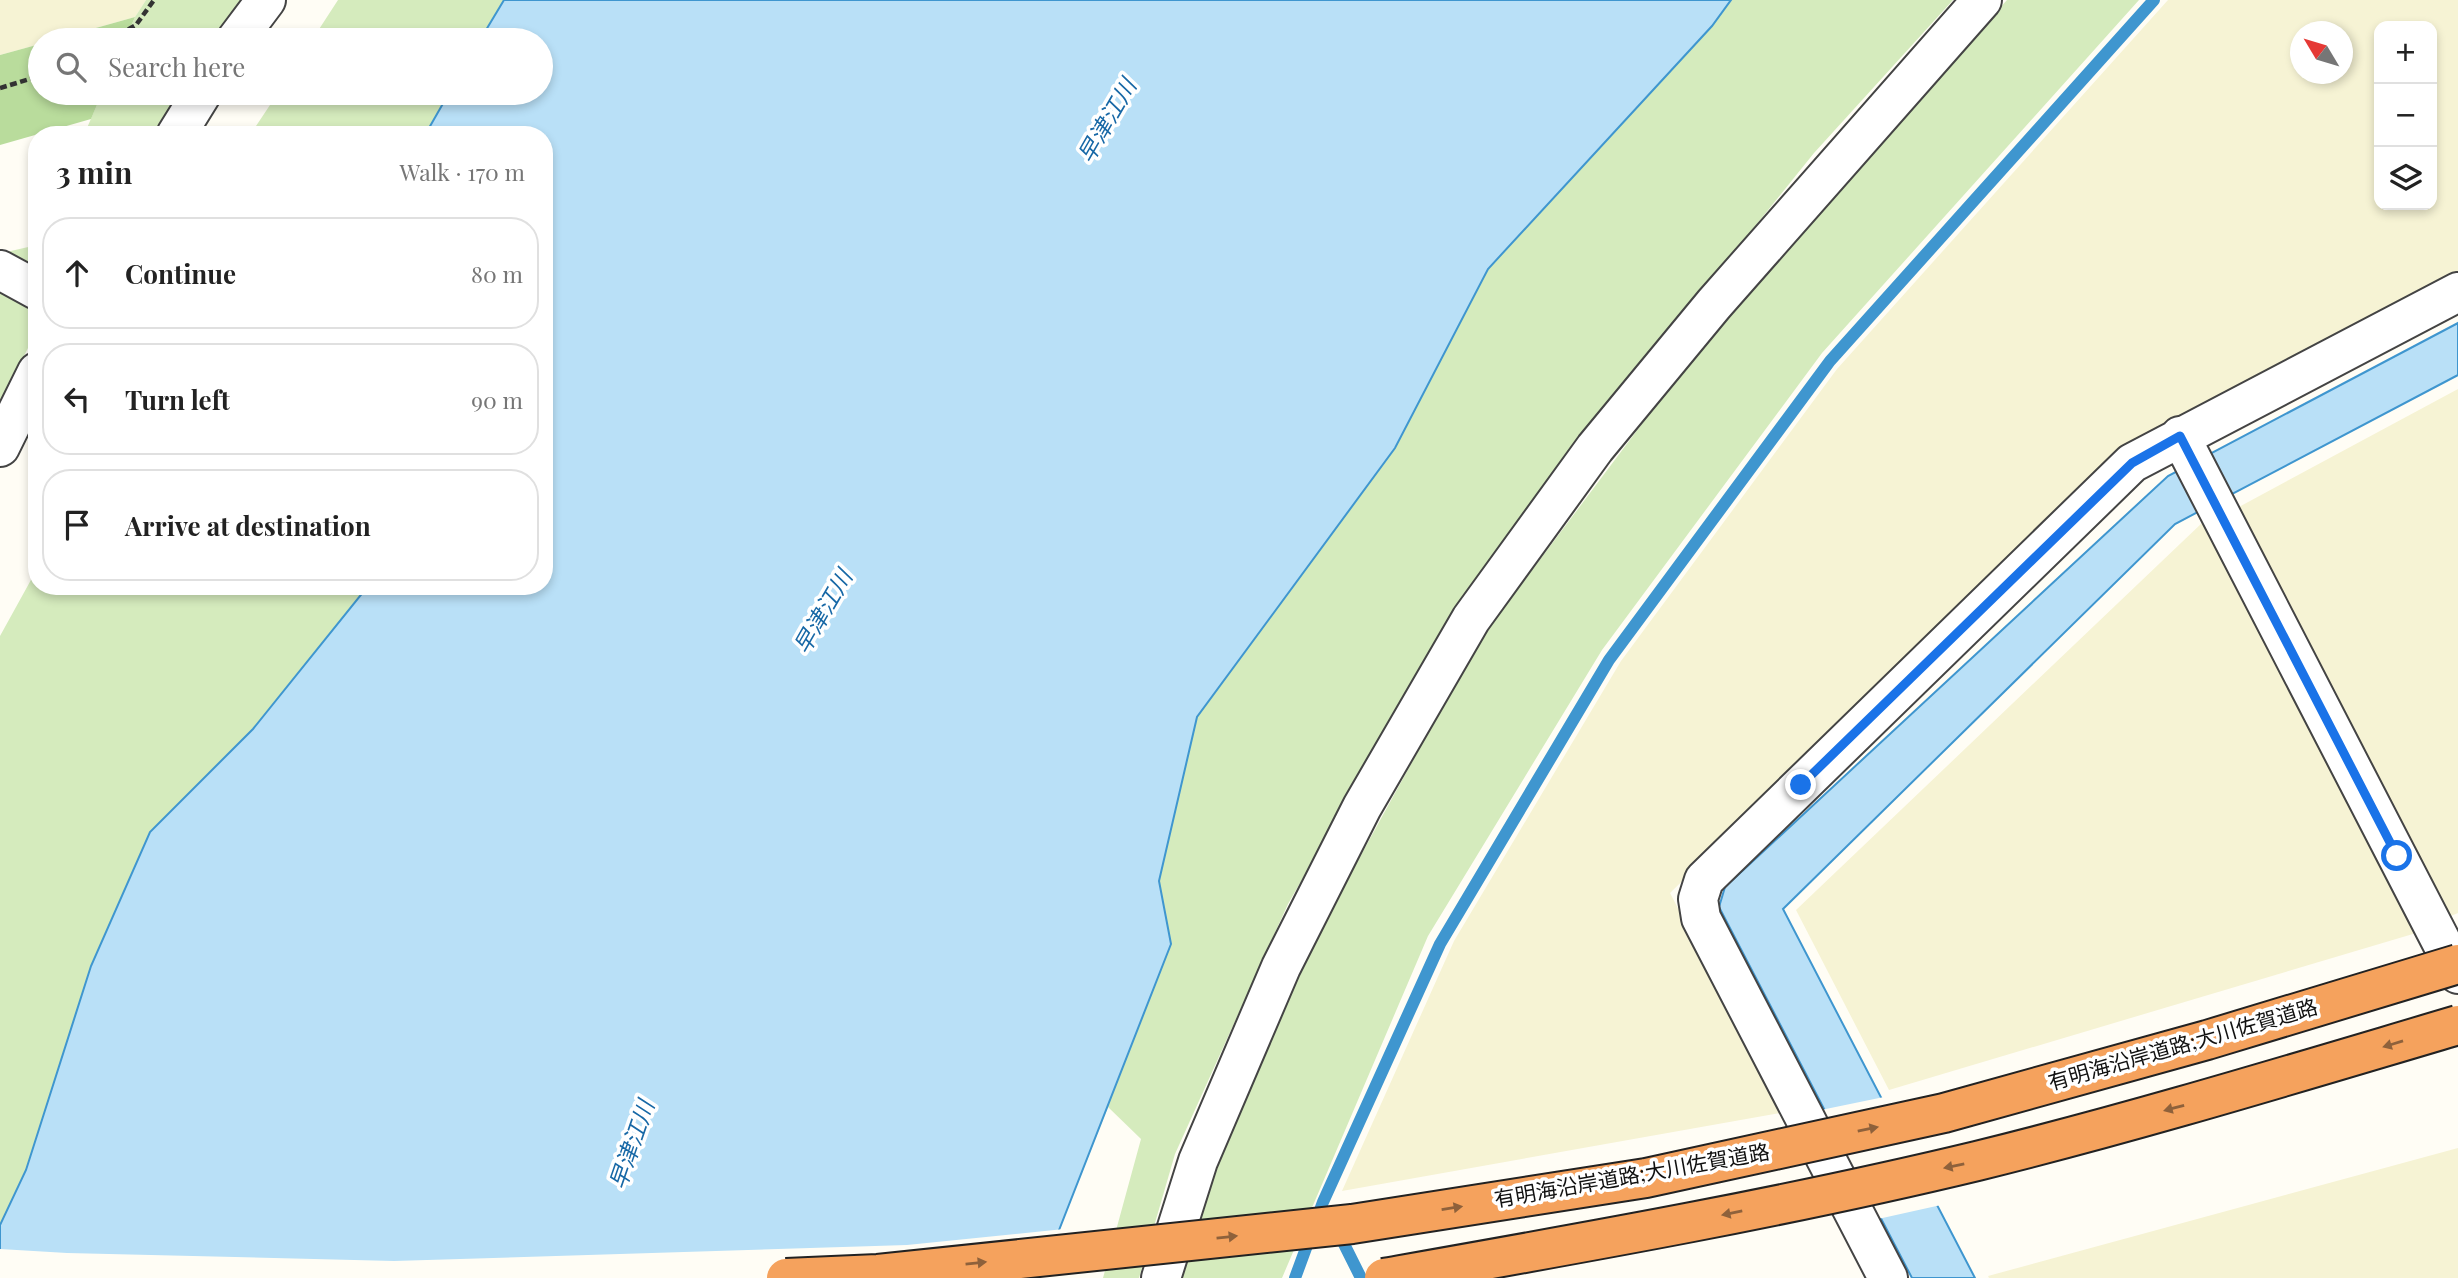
<!DOCTYPE html>
<html lang="en">
<head>
<meta charset="utf-8">
<style>
	body { margin:0; font-family:"Playfair Display","Noto Sans JP",serif; background:#f2f2f2; color:#222 }
	.controls { position:absolute; right:21px; top:21px; display:grid; overflow:hidden; border-radius:14px; box-shadow:0 4px 10px #0003 }
	.controls button { width:63px; height:63px; display:grid; place-items:center; padding:0; border:0; border-bottom:2px solid #e0e0e0; background:#fff; color:#222; font:35px sans-serif }
	.compass { position:absolute; left:2290px; top:21px; width:63px; height:63px; border-radius:50%; background:#fff; box-shadow:0 4px 10px #0003; rotate:308deg }
	.stop { position:absolute; width:21px; height:21px; margin:-16px; border:5px solid #1a73e8; border-radius:50%; background:#fff }
	.stop.end { background:#1a73e8; border-color:#fff; box-shadow:0 2px 7px #0008 }
	.list { margin:0; padding:0; list-style:none }
	h2 { display:flex; justify-content:space-between; align-items:center; height:91px; margin:0; padding:0 28px; font-size:30px }
	h2 small { font-size:23px; font-weight:400; color:#767676 }
	.list li { display:grid; grid-template-columns:46px 1fr auto; gap:21px; align-items:center; box-sizing:border-box; height:112px; margin:0 14px 14px; padding:0 14px; border:2px solid #e0e0e0; border-radius:28px }
	.list b { display:block; font-size:26px; white-space:nowrap }
	.list em { font-size:23px; font-style:normal; color:#767676 }
	.icon { flex:none; width:38px; height:38px; fill:none; stroke:currentColor; stroke-width:2; stroke-linecap:round; stroke-linejoin:round }
	.map { position:relative; flex:none; width:2458px; height:1278px; overflow:hidden }
	.search { position:absolute; background:#fff; box-shadow:0 4px 10px #0003; left:28px; top:28px; width:525px; height:77px; display:flex; align-items:center; gap:18px; box-sizing:border-box; padding:0 24px; border-radius:38px; color:#767676; font-size:26px }
	.panel { position:absolute; background:#fff; box-shadow:0 4px 10px #0003; left:28px; top:126px; width:525px; height:469px; border-radius:28px }
	.map>svg:first-child { display:block }
	.farmland { fill:#f6f3d4; fill-rule:evenodd }
	.green { fill:#d5ebbd }
	.forest { fill:#b9dc9c }
	.water { fill:#b9e0f7; stroke:#3f96cf; stroke-width:2 }
	.pier { fill:#fffdf5 }
	.lines { fill:none; stroke-linecap:round; stroke-linejoin:round }
	.stream { stroke:#3f96cf; stroke-width:12 }
	.minor-casing { stroke:#444; stroke-width:42 }
	.path { stroke:#333; stroke-width:4.5; stroke-dasharray:7 3.5; stroke-linecap:butt }
	.minor { stroke:#fff; stroke-width:38 }
	.motorway-bridge-casing { stroke:#222; stroke-width:42; stroke-linecap:butt }
	.motorway-bridge { stroke:#f5a25d; stroke-width:38 }
	.oneway { fill:#8e613b }
	.route { stroke:#1a73e8; stroke-width:9 }
	.labels { text-anchor:middle; stroke-width:7; stroke-linejoin:round; paint-order:stroke }
	.street-label { font-size:21px; fill:#111; stroke:#fff }
	.water-label { font-size:23px; font-style:italic; fill:#1768a6; stroke:#fff }
</style>
</head>
<body>
<div class="map">
<svg width="2458" height="1278" viewBox="0 0 2458 1278">
	<rect width="100%" height="100%" fill="#fffdf5"/>
	<path class="farmland" d="M 0,0 L 146,0 L 135,17 L 53,40 L 40,40 L 40,44 L 0,55 Z
		M 2168,0 L 2458,0 L 2458,273 L 2124,448 L 1670,893 L 1785,1112 L 1342,1191 L 1454,941 L 1621,661 L 1837,369 ZM 2379,26 L 2432,26 L 2432,205 L 2379,205 ZM 2300,32 L 2342,32 L 2342,74 L 2300,74 Z
		M 2458,389 L 2458,913 L 2446,918 L 2237,508 Z
		M 2203,522 L 2423,931 L 1889,1090 L 1796,910 Z
		M 2458,1148 L 2458,1278 L 1989,1278 L 1988,1276 Z"/>
	<path class="green" d="M 146,0 L 244,0 L 217,40 L 125,40 L 135,17 Z
		M 338,0 L 504,0 L 480,40 L 312,40 Z
		M 1668,0 L 1953,0 L 1814,153 L 1578,446 L 1445,630 L 1288,904 L 1175,1154 L 1139,1278 L 1103,1278 L 1141,1139 L 1108,1107 L 1043,1271 L 1065,824 Z
		M 2007,0 L 2139,0 L 1822,353 L 1602,650 L 1428,936 L 1282,1278 L 1181,1278 L 1213,1167 L 1300,966 L 1478,642 L 1729,308 Z
		M 102,93 L 182,93 L 154,135 L 84,135 Z
		M 278,93 L 449,93 L 425,135 L 250,135 Z
		M 37,245 L 37,273 L 2,253 Z
		M 0,289 L 37,309 L 37,330 L 0,404 Z
		M 37,569 L 37,586 L 368,586 L 253,729 L 0,1278 L 0,636 Z"/>
	<path class="forest" d="M 135,17 L 125,40 L 53,40 Z
		M 40,44 L 40,93 L 102,93 L 91,119 L 0,145 L 0,55 Z"/>
	<path class="water" d="M 504,0 L 1731,0 L 1712,26 L 1488,269 L 1395,448 L 1197,717 L 1159,881 L 1171,944 L 1043,1271 L 0,1278 L 0,1225 L 26,1170 L 91,966 L 150,832 L 253,729 L 368,586 L 544,586 L 544,135 L 425,135 L 449,93 L 541,93 L 541,40 L 480,40 Z
		M 2458,323 L 2458,375 L 2175,524 L 1783,909 L 1975,1278 L 1912,1278 L 1719,907 L 1725,887 L 2168,476 Z"/>
	<path class="pier" d="M 1884,1097 L 1941,1205 L 1878,1219 L 1821,1110 Z
		M 1064,1229 L 1045,1278 L 0,1278 L 0,1249 L 67,1253 L 394,1261 L 907,1245 Z"/>
	<g class="lines">
		<path class="stream" d="M 1337,1230 L 1361,1278
			M 1295,1278 L 1323,1202 L 1440,944 L 1609,660 L 1830,361 L 2154,0"/>
		<g class="minor-casing">
			<path id="minor" d="M 236,40 L 266,0
				M 176,135 L 202,93
				M 0,270 L 37,290
				M 2180,436 L 2458,974
				M 0,447 L 37,372
				M 1161,1278 L 1198,1161 L 1281,967 L 1362,807 L 1471,619 L 1595,448 L 1714,304 L 1982,0
				M 1888,1278 L 1701,918 L 1698,899 L 1704,880 L 2132,463 L 2458,292"/>
		</g>
		<path class="path" d="M 110,40 L 136,25 L 154,0
			M 0,88 L 40,76"/>
		<use href="#minor" class="minor"/>
		<g class="motorway-bridge-casing">
			<path id="motorway-bridge" d="M 786,1278 L 878,1274 L 1352,1224 L 1646,1178 L 1944,1113 L 2207,1040 L 2458,964
				M 1384,1278 C 1582,1243 1782,1208 1977,1161 C 2139,1121 2299,1072 2458,1025"/>
		</g>
		<use href="#motorway-bridge" class="motorway-bridge"/>
	</g>
	<defs><path id="oneway-solid" d="M-6-.8H1V-3.2L6.5 0L1 3.2V.8H-6Z" transform="scale(1.75)"/></defs>
	<g class="oneway">
		<use href="#oneway-solid" transform="translate(2393 1044) rotate(163)"/>
		<use href="#oneway-solid" transform="translate(2174 1108) rotate(165)"/>
		<use href="#oneway-solid" transform="translate(1868 1129) rotate(-12)"/>
		<use href="#oneway-solid" transform="translate(1954 1166) rotate(168)"/>
		<use href="#oneway-solid" transform="translate(1452 1208) rotate(-9)"/>
		<use href="#oneway-solid" transform="translate(1732 1213) rotate(168)"/>
		<use href="#oneway-solid" transform="translate(1227 1237) rotate(-6)"/>
		<use href="#oneway-solid" transform="translate(976 1263) rotate(-6)"/>
	</g>
	<g class="lines">
		<path class="route" d="M 1801,785 L 2132,463 L 2180,436 L 2397,856"/>
	</g>
	<g class="labels">
		<g class="street-label">
			<text transform="translate(2183 1045) rotate(-16)" y="7">有明海沿岸道路;大川佐賀道路</text>
			<text transform="translate(1632 1176) rotate(-10)" y="7">有明海沿岸道路;大川佐賀道路</text>
		</g>
		<g class="water-label">
			<text transform="translate(1107 121) rotate(-60)" y="8">早津江川</text>
			<text transform="translate(823 612) rotate(-60)" y="8">早津江川</text>
			<text transform="translate(632 1145) rotate(-71)" y="8">早津江川</text>
		</g>
	</g>
</svg>
<div class="controls">
<button>+</button>
<button>−</button>
<button><svg class="icon" aria-label="layers" viewBox="0 0 24 24"><path d="M12 4l9 5-9 5-9-5zM3 14l9 5 9-5"/></svg></button>
</div>
<svg class="compass" viewBox="-18 -18 36 36"><path d="M0-13l5 13h-10z" fill="#e53935"/><path d="M0 13l5-13h-10z" fill="#767676"/></svg>
<div class="stop" style="left:2397px;top:856px"></div>
<div class="stop end" style="left:1801px;top:785px"></div>
<div class="search"><svg class="icon" aria-label="search" viewBox="0 0 24 24"><circle cx="10" cy="10" r="6"/><path d="M15 15l6 6"/></svg>Search here</div>
<section class="panel">
<h2>3 min<small>Walk · 170 m</small></h2>
<ul class="list">
<li><svg class="icon" aria-label="ahead" viewBox="0 0 24 24"><path d="M12 20V5M6 11l6-6 6 6"/></svg><div><b>Continue</b></div><em>80 m</em></li>
<li><svg class="icon" aria-label="left" viewBox="0 0 24 24"><path d="M17 20v-9H6M10 6l-5 5 5 5"/></svg><div><b>Turn left</b></div><em>90 m</em></li>
<li><svg class="icon" aria-label="arrive" viewBox="0 0 24 24"><path d="M6 21V4h12l-3 4 3 4H6"/></svg><div><b>Arrive at destination</b></div></li>
</ul>
</section>
</div>
</body>
</html>
